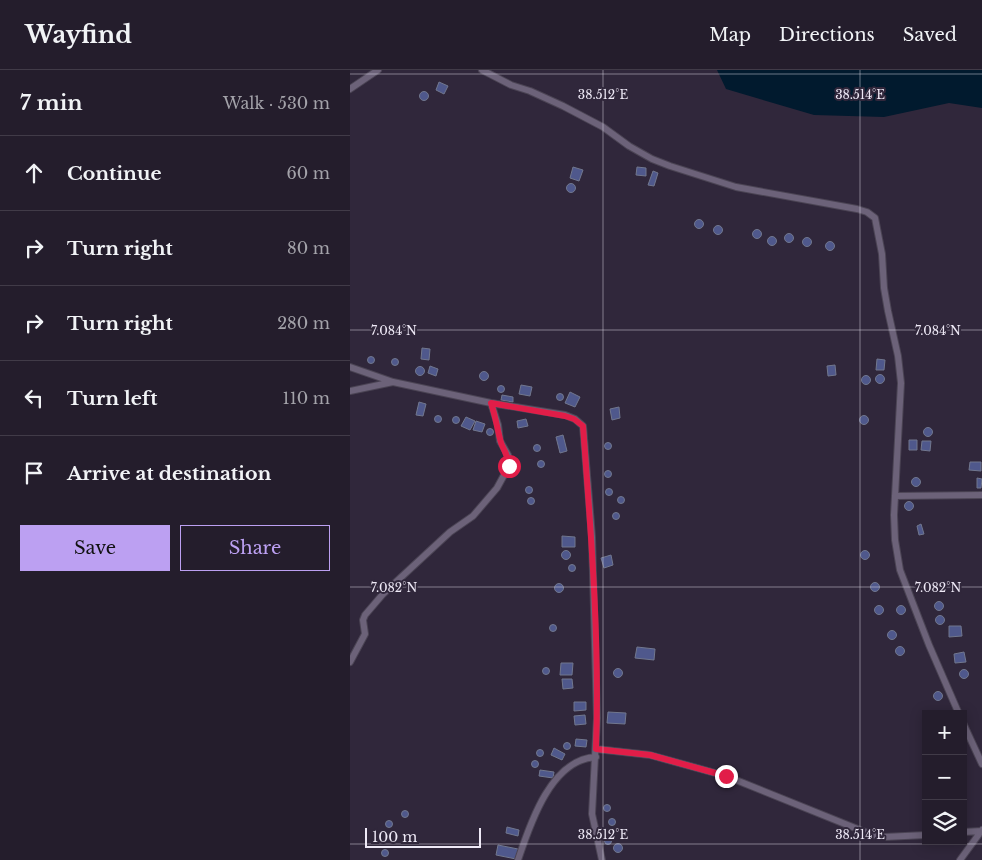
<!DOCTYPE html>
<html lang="en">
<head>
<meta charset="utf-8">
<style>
	body { margin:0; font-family:"Libre Baskerville",serif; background:#2c2634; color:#f1f3f6 }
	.controls { position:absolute; right:15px; bottom:15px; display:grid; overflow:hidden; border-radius:0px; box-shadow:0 2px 12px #0003 }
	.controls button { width:45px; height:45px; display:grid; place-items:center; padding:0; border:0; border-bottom:1px solid #413b48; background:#241d2c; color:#f1f3f6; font:25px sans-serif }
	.scale { position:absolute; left:15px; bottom:12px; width:116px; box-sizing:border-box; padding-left:5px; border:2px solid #eee9f6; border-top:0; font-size:14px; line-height:18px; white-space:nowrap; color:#eee9f6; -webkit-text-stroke:4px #30273b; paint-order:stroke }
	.stop { position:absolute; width:15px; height:15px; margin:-11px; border:4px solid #e11d48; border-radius:50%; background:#fff }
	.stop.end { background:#e11d48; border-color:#fff; box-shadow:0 1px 5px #0008 }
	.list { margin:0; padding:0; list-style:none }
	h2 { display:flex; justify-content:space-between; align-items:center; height:65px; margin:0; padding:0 20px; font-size:21px }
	h2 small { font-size:16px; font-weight:400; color:#a3a2a9 }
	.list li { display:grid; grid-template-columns:32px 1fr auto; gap:15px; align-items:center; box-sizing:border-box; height:75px; padding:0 20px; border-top:1px solid #413b48 }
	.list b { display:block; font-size:19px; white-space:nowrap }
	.list em { font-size:16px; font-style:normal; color:#a3a2a9 }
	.actions { display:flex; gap:10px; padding:15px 20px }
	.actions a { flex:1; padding:11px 0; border:1px solid #bca0f2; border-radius:0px; text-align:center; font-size:18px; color:#bca0f2 }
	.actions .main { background:#bca0f2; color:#111 }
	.icon { flex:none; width:28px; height:28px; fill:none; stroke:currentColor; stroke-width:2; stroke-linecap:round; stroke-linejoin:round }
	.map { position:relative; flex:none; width:632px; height:790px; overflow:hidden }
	header { display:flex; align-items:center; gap:30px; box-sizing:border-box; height:70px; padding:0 25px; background:#241d2c; border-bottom:1px solid #413b48 }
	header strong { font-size:24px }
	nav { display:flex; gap:28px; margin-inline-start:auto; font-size:18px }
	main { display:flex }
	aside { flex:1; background:#241d2c }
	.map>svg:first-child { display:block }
	.water { fill:#011a2e }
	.building { fill:#4f588c; stroke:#71778e }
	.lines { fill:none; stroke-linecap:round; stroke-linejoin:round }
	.minor-casing { stroke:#4b4454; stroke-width:8 }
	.minor { stroke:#6c6279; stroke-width:6 }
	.route { stroke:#e11d48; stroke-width:6 }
	.ticks { fill:none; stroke:#eee9f6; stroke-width:1; stroke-opacity:0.45 }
	.ticks-label { font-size:12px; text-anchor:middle; fill:#eee9f6; stroke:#30273b; stroke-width:4; stroke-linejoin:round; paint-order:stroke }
</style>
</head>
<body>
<header>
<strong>Wayfind</strong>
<nav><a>Map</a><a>Directions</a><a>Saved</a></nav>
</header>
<main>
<aside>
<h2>7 min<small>Walk · 530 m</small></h2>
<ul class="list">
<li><svg class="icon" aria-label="ahead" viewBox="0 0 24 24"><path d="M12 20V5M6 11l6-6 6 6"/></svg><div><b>Continue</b></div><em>60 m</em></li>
<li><svg class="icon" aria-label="right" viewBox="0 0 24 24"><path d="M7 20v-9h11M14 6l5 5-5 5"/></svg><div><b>Turn right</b></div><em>80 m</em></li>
<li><svg class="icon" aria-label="right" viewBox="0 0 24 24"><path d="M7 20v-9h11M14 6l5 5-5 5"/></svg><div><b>Turn right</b></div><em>280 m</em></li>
<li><svg class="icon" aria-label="left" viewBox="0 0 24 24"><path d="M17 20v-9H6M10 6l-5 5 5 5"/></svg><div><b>Turn left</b></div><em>110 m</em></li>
<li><svg class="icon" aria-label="arrive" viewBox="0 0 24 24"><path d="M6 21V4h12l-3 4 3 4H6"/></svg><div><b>Arrive at destination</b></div></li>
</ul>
<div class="actions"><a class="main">Save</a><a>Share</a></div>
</aside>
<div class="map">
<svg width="632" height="790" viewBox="0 0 632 790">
	<rect width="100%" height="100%" fill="#30273b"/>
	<path class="water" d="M 367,0 L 632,0 L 632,38 L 599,33 L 534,47 L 464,45 L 376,19 Z"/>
	<path class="building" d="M 89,12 L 98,16 L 94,24 L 86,20 Z
		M69.5 26a4.5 4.5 0 1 1 9 0a4.5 4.5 0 1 1-9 0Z
		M 223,97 L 233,100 L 229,111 L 220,108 Z
		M 287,97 L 296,98 L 296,106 L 286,105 Z
		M 303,101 L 308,103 L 304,116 L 298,115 Z
		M216.5 118a4.5 4.5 0 1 1 9 0a4.5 4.5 0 1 1-9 0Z
		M344.5 154a4.5 4.5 0 1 1 9 0a4.5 4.5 0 1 1-9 0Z
		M363.5 160a4.5 4.5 0 1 1 9 0a4.5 4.5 0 1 1-9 0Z
		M402.5 164a4.5 4.5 0 1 1 9 0a4.5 4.5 0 1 1-9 0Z
		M434.5 168a4.5 4.5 0 1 1 9 0a4.5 4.5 0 1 1-9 0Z
		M417.5 171a4.5 4.5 0 1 1 9 0a4.5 4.5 0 1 1-9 0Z
		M452.5 172a4.5 4.5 0 1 1 9 0a4.5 4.5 0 1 1-9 0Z
		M475.5 176a4.5 4.5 0 1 1 9 0a4.5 4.5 0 1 1-9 0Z
		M 72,278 L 80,279 L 79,290 L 71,289 Z
		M17.5 290a3.5 3.5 0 1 1 7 0a3.5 3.5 0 1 1-7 0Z
		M41.5 292a3.5 3.5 0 1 1 7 0a3.5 3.5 0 1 1-7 0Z
		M 527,289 L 535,290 L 534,300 L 526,300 Z
		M 485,295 L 486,305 L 478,306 L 477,296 Z
		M 80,296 L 88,299 L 86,306 L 78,303 Z
		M65.5 301a4.5 4.5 0 1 1 9 0a4.5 4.5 0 1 1-9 0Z
		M129.5 306a4.5 4.5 0 1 1 9 0a4.5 4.5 0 1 1-9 0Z
		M525.5 309a4.5 4.5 0 1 1 9 0a4.5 4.5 0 1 1-9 0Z
		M511.5 310a4.5 4.5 0 1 1 9 0a4.5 4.5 0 1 1-9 0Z
		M 171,315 L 182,317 L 180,326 L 169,324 Z
		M147.5 319a3.5 3.5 0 1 1 7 0a3.5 3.5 0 1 1-7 0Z
		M 220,322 L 230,327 L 225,337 L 215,333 Z
		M206.5 327a3.5 3.5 0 1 1 7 0a3.5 3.5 0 1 1-7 0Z
		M 152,325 L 163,327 L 163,332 L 151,330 Z
		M 69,332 L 76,334 L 73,346 L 66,345 Z
		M 269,337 L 270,348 L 262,350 L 260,339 Z
		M84.5 349a3.5 3.5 0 1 1 7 0a3.5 3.5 0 1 1-7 0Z
		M509.5 350a4.5 4.5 0 1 1 9 0a4.5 4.5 0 1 1-9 0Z
		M102.5 350a3.5 3.5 0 1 1 7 0a3.5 3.5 0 1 1-7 0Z
		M 116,347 L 125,351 L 120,360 L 111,356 Z
		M 176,349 L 178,356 L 168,358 L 167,351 Z
		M 126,351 L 135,354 L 132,362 L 123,360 Z
		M573.5 362a4.5 4.5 0 1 1 9 0a4.5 4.5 0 1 1-9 0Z
		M136.5 362a3.5 3.5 0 1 1 7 0a3.5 3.5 0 1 1-7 0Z
		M 213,365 L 217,381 L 210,383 L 206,367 Z
		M 559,370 L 567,370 L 567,380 L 559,380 Z
		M 572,371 L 581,371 L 580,381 L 571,380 Z
		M254.5 376a3.5 3.5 0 1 1 7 0a3.5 3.5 0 1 1-7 0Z
		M183.5 378a3.5 3.5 0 1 1 7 0a3.5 3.5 0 1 1-7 0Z
		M187.5 394a3.5 3.5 0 1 1 7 0a3.5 3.5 0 1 1-7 0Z
		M 620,392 L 631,392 L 631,401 L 619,400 Z
		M254.5 404a3.5 3.5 0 1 1 7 0a3.5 3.5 0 1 1-7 0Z
		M561.5 412a4.5 4.5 0 1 1 9 0a4.5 4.5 0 1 1-9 0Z
		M 627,408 L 632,409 L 631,418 L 627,418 Z
		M175.5 420a3.5 3.5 0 1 1 7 0a3.5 3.5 0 1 1-7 0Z
		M255.5 422a3.5 3.5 0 1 1 7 0a3.5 3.5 0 1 1-7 0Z
		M267.5 430a3.5 3.5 0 1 1 7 0a3.5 3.5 0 1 1-7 0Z
		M177.5 431a3.5 3.5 0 1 1 7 0a3.5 3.5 0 1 1-7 0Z
		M554.5 436a4.5 4.5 0 1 1 9 0a4.5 4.5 0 1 1-9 0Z
		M262.5 446a3.5 3.5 0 1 1 7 0a3.5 3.5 0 1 1-7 0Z
		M 571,454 L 574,464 L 569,465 L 567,456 Z
		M 212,466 L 225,467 L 225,477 L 212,477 Z
		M211.5 485a4.5 4.5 0 1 1 9 0a4.5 4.5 0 1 1-9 0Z
		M510.5 485a4.5 4.5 0 1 1 9 0a4.5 4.5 0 1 1-9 0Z
		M 261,485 L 263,495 L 254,498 L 251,488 Z
		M218.5 498a3.5 3.5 0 1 1 7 0a3.5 3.5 0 1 1-7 0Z
		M520.5 517a4.5 4.5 0 1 1 9 0a4.5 4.5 0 1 1-9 0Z
		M204.5 518a4.5 4.5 0 1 1 9 0a4.5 4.5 0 1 1-9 0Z
		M584.5 536a4.5 4.5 0 1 1 9 0a4.5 4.5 0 1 1-9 0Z
		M546.5 540a4.5 4.5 0 1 1 9 0a4.5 4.5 0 1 1-9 0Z
		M524.5 540a4.5 4.5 0 1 1 9 0a4.5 4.5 0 1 1-9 0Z
		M585.5 550a4.5 4.5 0 1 1 9 0a4.5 4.5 0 1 1-9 0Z
		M199.5 558a3.5 3.5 0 1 1 7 0a3.5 3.5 0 1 1-7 0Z
		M 599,556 L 611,556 L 612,566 L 599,567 Z
		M537.5 565a4.5 4.5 0 1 1 9 0a4.5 4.5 0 1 1-9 0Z
		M545.5 581a4.5 4.5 0 1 1 9 0a4.5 4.5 0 1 1-9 0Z
		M 287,577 L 305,579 L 304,590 L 285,588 Z
		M 614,582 L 616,592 L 605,593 L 604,584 Z
		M 211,593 L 223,593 L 222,605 L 210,605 Z
		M192.5 601a3.5 3.5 0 1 1 7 0a3.5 3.5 0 1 1-7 0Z
		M263.5 603a4.5 4.5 0 1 1 9 0a4.5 4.5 0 1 1-9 0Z
		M609.5 604a4.5 4.5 0 1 1 9 0a4.5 4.5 0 1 1-9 0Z
		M 212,609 L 222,609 L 223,618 L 213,619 Z
		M583.5 626a4.5 4.5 0 1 1 9 0a4.5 4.5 0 1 1-9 0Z
		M 224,632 L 236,632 L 236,640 L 224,641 Z
		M 258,642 L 276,643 L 275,654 L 257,653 Z
		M 235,645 L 236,654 L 225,655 L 224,646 Z
		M 226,669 L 237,670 L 236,677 L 225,676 Z
		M213.5 676a3.5 3.5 0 1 1 7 0a3.5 3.5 0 1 1-7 0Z
		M 204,678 L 215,684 L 212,690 L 201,685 Z
		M186.5 683a3.5 3.5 0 1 1 7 0a3.5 3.5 0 1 1-7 0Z
		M181.5 694a3.5 3.5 0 1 1 7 0a3.5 3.5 0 1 1-7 0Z
		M 190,700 L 204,702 L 203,708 L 189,706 Z
		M253.5 738a3.5 3.5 0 1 1 7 0a3.5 3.5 0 1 1-7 0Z
		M51.5 744a3.5 3.5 0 1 1 7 0a3.5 3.5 0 1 1-7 0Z
		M258.5 752a3.5 3.5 0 1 1 7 0a3.5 3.5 0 1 1-7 0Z
		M35.5 754a3.5 3.5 0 1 1 7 0a3.5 3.5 0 1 1-7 0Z
		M 157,757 L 169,760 L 168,766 L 156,763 Z
		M254.5 771a3.5 3.5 0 1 1 7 0a3.5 3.5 0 1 1-7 0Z
		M263.5 778a4.5 4.5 0 1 1 9 0a4.5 4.5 0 1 1-9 0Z
		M 148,775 L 168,779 L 166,789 L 146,785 Z
		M31.5 783a3.5 3.5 0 1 1 7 0a3.5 3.5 0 1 1-7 0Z"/>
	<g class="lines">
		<g class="minor-casing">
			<path id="minor" d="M 132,0 L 161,15 L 180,21 L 213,36 L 253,57 L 279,76 L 302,89 L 320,96 L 386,117 L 507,139 L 517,142 L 525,148 L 532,184 L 534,218 L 538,241 L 548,286 L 551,313 L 544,445 L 545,470 L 550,500 L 579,575 L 609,644
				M 0,19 L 28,0
				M 0,297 L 43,312 L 141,333 L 215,345 L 225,349 L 233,356 L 242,467 L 247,648 L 242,744 L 252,790
				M 0,321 L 43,312
				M 545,426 L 632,425
				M 0,592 L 15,564 L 13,550 L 15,545 L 33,524 L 100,462 L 123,446 L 147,418 L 159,396 L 158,385 L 150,371 L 148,355 L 141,333
				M 613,653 L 632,694
				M 246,679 L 300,685 L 376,706 L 520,764 L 534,767 L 576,765
				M 613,762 L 632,761
				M 168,790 C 180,754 201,689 246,687
				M 610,790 L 632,760"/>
		</g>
		<use href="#minor" class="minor"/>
	</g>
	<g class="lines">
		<path class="route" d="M 159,396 C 158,382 152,380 150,369 C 147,357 145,345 141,333 L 215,346 L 224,349 L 233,356 C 241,464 250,572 246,679 L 300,685 L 376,706"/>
	</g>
	<path class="ticks" d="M 253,0 L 253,790M 510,0 L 510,790M 0,4 L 632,4M 0,260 L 632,260M 0,517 L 632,517M 0,774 L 632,774"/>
	<g class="ticks-label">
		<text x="253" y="29">38.512°E</text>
		<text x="510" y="29">38.514°E</text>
		<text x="44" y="265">7.084°N</text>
		<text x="588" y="265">7.084°N</text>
		<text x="44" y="522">7.082°N</text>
		<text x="588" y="522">7.082°N</text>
		<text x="253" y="769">38.512°E</text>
		<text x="510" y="769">38.514°E</text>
	</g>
</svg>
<div class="controls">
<button>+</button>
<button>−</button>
<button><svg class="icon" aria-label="layers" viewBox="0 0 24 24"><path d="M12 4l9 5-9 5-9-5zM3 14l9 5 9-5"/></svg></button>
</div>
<div class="scale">100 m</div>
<div class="stop" style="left:159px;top:396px"></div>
<div class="stop end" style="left:376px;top:706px"></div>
</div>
</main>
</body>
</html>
